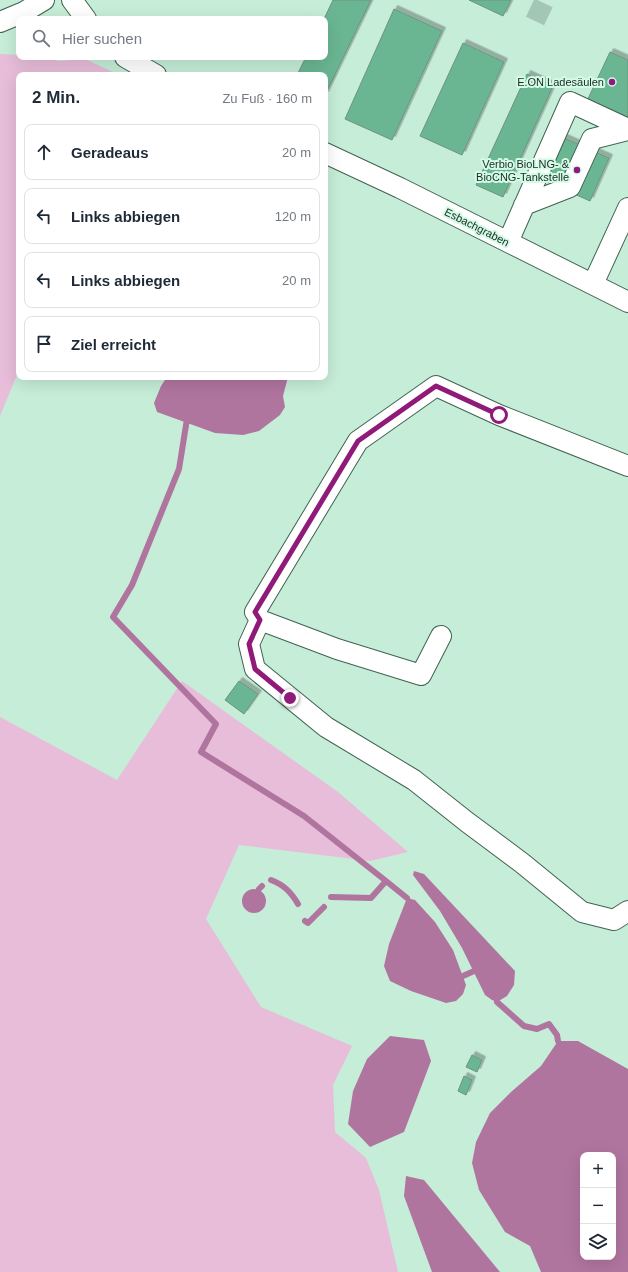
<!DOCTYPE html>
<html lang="de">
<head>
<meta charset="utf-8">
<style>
	body { margin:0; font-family:Helvetica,sans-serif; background:#f2f2f3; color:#1f2937 }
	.controls { position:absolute; right:12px; bottom:12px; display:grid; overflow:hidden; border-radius:8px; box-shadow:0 4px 16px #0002 }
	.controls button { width:36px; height:36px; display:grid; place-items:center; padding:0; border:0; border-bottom:1px solid #e0e1e3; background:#fff; color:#1f2937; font:20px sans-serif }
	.stop { position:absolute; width:12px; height:12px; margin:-9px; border:3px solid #901a79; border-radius:50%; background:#fff }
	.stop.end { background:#901a79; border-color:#fff; box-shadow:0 1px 4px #0008 }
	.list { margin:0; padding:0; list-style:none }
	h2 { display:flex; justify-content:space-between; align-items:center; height:52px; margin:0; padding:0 16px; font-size:17px }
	h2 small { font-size:13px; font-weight:400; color:#747a83 }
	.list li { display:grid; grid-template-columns:26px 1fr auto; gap:12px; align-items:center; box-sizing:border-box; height:56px; margin:0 8px 8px; padding:0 8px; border:1px solid #e0e1e3; border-radius:8px }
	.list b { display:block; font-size:15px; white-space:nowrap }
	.list em { font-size:13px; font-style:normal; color:#747a83 }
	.icon { flex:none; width:22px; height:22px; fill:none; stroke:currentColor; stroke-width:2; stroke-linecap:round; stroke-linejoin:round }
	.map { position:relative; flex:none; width:628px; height:1272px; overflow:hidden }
	.search { position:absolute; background:#fff; box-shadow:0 4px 16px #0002; left:16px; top:16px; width:312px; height:44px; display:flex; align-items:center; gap:10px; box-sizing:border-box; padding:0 14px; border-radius:8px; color:#747a83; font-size:15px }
	.panel { position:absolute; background:#fff; box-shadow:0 4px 16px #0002; left:16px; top:72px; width:312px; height:308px; border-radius:8px }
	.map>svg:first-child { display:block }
	.green { fill:#e7bdd9 }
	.water { fill:#b0759f; fill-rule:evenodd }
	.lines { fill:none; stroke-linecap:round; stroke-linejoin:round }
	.stream { stroke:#b0759f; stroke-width:6 }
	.building { fill:#6bb692; stroke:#6e927f; filter:url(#shadow) }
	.minor-tunnel { stroke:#a4c6b4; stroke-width:20; stroke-dasharray:20 10; stroke-linecap:butt }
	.minor-casing { stroke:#406352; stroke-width:22 }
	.minor { stroke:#fff; stroke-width:20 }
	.route { stroke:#901a79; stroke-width:5 }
	.poi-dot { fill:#901a79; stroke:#d3fbe6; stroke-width:1.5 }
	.labels { text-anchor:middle; stroke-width:4; stroke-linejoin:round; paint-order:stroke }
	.poi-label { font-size:11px; fill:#1b2a23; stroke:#d3fbe6; text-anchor:end }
	.street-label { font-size:11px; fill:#1b2a23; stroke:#d3fbe6 }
</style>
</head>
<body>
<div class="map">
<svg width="628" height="1272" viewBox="0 0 628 1272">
	<defs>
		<filter id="shadow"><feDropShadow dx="3.5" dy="-3.5" stdDeviation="0" flood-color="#0004"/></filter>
	</defs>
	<rect width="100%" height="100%" fill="#c6edd8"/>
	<path class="green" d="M 0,54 L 19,55 L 19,57 L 43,57 L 59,61 L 72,60 L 77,57 L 81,57 L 119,75 L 19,75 L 19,370 L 0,416 Z
		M 182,681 L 338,792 L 408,852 L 370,861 L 239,845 L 206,919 L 261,1007 L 352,1046 L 333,1085 L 335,1132 L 366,1158 L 379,1190 L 398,1272 L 0,1272 L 0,717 L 117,780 Z"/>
	<path class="water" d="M 167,377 L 288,377 L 283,396 L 285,407 L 280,415 L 259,431 L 243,435 L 215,433 L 157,412 L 154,403 L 161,386 Z
		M 414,871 L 424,874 L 515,971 L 514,985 L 507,996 L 497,1002 L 492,1000 L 485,995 L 462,948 L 440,911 L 413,875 Z
		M242 901a12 12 0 1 1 24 0a12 12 0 1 1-24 0Z
		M 407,898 L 415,900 L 435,922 L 453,950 L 466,985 L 463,994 L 456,1001 L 446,1003 L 411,991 L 390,981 L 384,966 L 389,944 Z
		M 390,1036 L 424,1040 L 431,1061 L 404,1132 L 370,1147 L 348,1124 L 353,1091 L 367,1059 Z
		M 558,1041 L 578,1041 L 628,1069 L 628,1272 L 541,1272 L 530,1246 L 505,1232 L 479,1190 L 472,1163 L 476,1142 L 490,1113 L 511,1092 L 541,1066 ZM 583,1155 L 613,1155 L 613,1257 L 583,1257 Z
		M 406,1176 L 424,1180 L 500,1272 L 432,1272 L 404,1196 Z"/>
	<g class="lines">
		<path class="stream" d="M 187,419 L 179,469 L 132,585 L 113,617 L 216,724 L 201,752 L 304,816 L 386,881
			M 271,880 C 284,885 291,892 298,904
			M 259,889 L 262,886
			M 331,897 L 371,898 L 386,881 L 407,898
			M 305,921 L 308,923 L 324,907
			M 463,976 L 474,971
			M 497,1002 L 524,1026 L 537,1029 L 549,1024 L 557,1035 L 558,1041"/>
	</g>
	<path class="building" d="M 333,0 L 371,0 L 325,95 L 325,75 L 297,75 L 306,57 L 325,57 L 325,19 L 324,19 Z
		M 469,0 L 511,0 L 503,16 Z
		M 394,9 L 442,31 L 392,140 L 345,119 Z
		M 463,43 L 504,62 L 462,155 L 420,136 Z
		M 610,52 L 628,60 L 628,122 L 586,103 Z
		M 527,74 L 553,86 L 503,197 L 476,185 Z
		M 564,138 L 609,158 L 590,201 L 545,181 Z
		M 239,681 L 258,694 L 244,714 L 225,700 Z
		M 472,1055 L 482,1060 L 477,1072 L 466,1067 Z
		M 464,1076 L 472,1080 L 466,1095 L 458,1091 Z"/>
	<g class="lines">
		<path class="minor-tunnel" d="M 535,21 L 545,0"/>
		<g class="minor-casing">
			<path id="minor" d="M 72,0 L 86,19
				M 0,22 L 24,12 L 44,0
				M 125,57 L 156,75
				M 325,153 L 400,188 L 628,302
				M 524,205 L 570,187 L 592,139 L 628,130
				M 508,242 L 570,102 L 628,129
				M 593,284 L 628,208
				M 628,466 L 499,415 L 436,386 L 358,441 L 255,612 L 260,620 L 249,644 L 255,669 L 326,727 L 414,780 L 467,822 L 522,863 L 582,912 L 614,920 L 628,911
				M 260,620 L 337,649 L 421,675 L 441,636"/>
		</g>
		<use href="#minor" class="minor"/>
	</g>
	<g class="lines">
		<path class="route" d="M 290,698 L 255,669 L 249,644 L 260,620 L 255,612 L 358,441 L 436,386 L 499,415"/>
	</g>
	<g class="poi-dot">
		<circle cx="612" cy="82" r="4"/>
		<circle cx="577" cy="170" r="4"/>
	</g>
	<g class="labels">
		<g class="poi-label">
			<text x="604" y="86">E.ON Ladesäulen</text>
			<text x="569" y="168">Verbio BioLNG- &amp;<tspan x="569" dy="13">BioCNG-Tankstelle</tspan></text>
		</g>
		<g class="street-label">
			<text transform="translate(477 227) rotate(27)" y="4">Esbachgraben</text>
		</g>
	</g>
</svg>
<div class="controls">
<button>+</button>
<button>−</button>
<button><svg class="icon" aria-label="layers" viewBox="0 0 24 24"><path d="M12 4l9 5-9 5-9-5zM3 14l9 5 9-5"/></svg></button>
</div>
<div class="stop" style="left:499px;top:415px"></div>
<div class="stop end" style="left:290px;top:698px"></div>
<div class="search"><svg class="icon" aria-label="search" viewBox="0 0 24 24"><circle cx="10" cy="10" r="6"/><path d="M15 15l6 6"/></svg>Hier suchen</div>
<section class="panel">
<h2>2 Min.<small>Zu Fuß · 160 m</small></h2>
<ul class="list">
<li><svg class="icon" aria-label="ahead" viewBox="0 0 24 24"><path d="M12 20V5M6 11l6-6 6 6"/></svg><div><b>Geradeaus</b></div><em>20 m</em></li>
<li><svg class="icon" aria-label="left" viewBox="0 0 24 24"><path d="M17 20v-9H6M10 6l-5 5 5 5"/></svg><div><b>Links abbiegen</b></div><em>120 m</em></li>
<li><svg class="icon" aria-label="left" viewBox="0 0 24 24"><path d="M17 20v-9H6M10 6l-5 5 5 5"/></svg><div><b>Links abbiegen</b></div><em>20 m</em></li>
<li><svg class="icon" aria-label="arrive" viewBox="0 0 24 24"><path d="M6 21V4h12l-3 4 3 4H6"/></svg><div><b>Ziel erreicht</b></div></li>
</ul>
</section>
</div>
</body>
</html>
